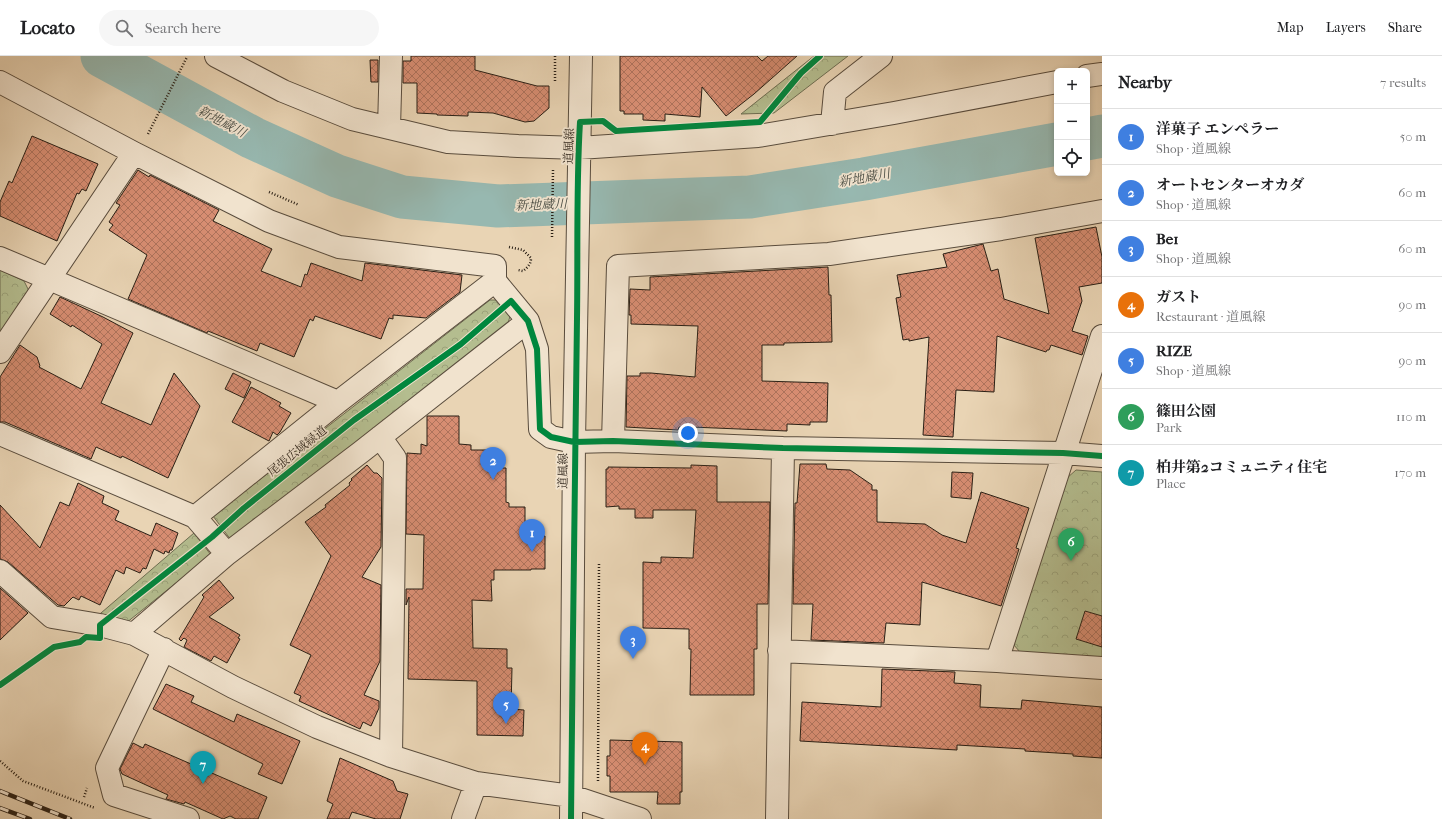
<!DOCTYPE html>
<html lang="en">
<head>
<meta charset="utf-8">
<style>
	body { margin:0; font-family:"IM FELL French Canon","Noto Serif JP",serif; background:#f6f6f6; color:#202124 }
	.controls { position:absolute; right:12px; top:12px; display:grid; overflow:hidden; border-radius:6px; box-shadow:0 2px 6px #0003 }
	.controls button { width:36px; height:36px; display:grid; place-items:center; padding:0; border:0; border-bottom:1px solid #e0e0e0; background:#fff; color:#202124; font:20px sans-serif }
	.you { position:absolute; left:688px; top:377px; width:14px; height:14px; margin:-10px; border:3px solid #fff; border-radius:50%; background:#1a73e8; box-shadow:0 0 0 6px #1a73e833 }
	.badge { display:grid; place-items:center; width:26px; height:26px; border-radius:50%; background:#8f2418; color:#fff; font-size:13px; font-weight:700 }
	.pin { position:absolute; translate:-50% -33px; filter:drop-shadow(0 1px 2px #0008) }
	.pin::after { content:''; position:absolute; top:21px; width:14px; height:12px; background:inherit; clip-path:polygon(0 0,100% 0,50% 100%) }
	.list { margin:0; padding:0; list-style:none }
	h2 { display:flex; justify-content:space-between; align-items:center; height:52px; margin:0; padding:0 16px; font-size:17px }
	h2 small { font-size:13px; font-weight:400; color:#757577 }
	.list li { display:grid; grid-template-columns:26px 1fr auto; gap:12px; align-items:center; box-sizing:border-box; height:56px; padding:0 16px; border-top:1px solid #e0e0e0 }
	.list b { display:block; font-size:15px; white-space:nowrap }
	.list p { margin:0; font-size:13px; white-space:nowrap; color:#757577 }
	.list em { font-size:13px; font-style:normal; color:#757577 }
	.icon { flex:none; width:22px; height:22px; fill:none; stroke:currentColor; stroke-width:2; stroke-linecap:round; stroke-linejoin:round }
	.map { position:relative; flex:none; width:1102px; height:763px; overflow:hidden }
	header { display:flex; align-items:center; gap:24px; box-sizing:border-box; height:56px; padding:0 20px; background:#fff; border-bottom:1px solid #e0e0e0 }
	header strong { font-size:19px }
	nav { display:flex; gap:22px; margin-inline-start:auto; font-size:14px }
	.search { width:280px; height:36px; background:#f6f6f6; display:flex; align-items:center; gap:10px; box-sizing:border-box; padding:0 14px; border-radius:22px; color:#757577; font-size:15px }
	main { display:flex }
	aside { flex:1; background:#fff }
	.map>svg:first-child { display:block }
	.park { fill:url(#park-crowns); stroke:#6e6e52 }
	.lines { fill:none; stroke-linecap:round; stroke-linejoin:round }
	.river { stroke:#97b8b0; stroke-width:43 }
	.building { fill:url(#building-cross-hatch); stroke:#291f15 }
	.minor-casing { stroke:#594c3d; stroke-width:24 }
	.path { stroke:#291f15; stroke-width:2.5; stroke-dasharray:1 2; stroke-linecap:butt }
	.minor { stroke:#f1e3ce; stroke-width:22 }
	.rail-casing { stroke:#291f15; stroke-width:4.5 }
	.rail { stroke:#f1e3ce; stroke-width:3; stroke-dasharray:9; stroke-linecap:butt }
	.cycleway-casing { stroke:#f1e3ce; stroke-width:8 }
	.cycleway { stroke:#00873e; stroke-width:6 }
	.labels { text-anchor:middle; stroke-width:3.5; stroke-linejoin:round; paint-order:stroke }
	.street-label { font-size:12px; fill:#291f15; stroke:#f1e3ce }
	.water-label { font-size:13px; font-style:italic; fill:#4a4d44; stroke:#f1e3ce }
</style>
</head>
<body>
<header>
<strong>Locato</strong>
<div class="search"><svg class="icon" aria-label="search" viewBox="0 0 24 24"><circle cx="10" cy="10" r="6"/><path d="M15 15l6 6"/></svg>Search here</div>
<nav><a>Map</a><a>Layers</a><a>Share</a></nav>
</header>
<main>
<div class="map">
<svg width="1102" height="763" viewBox="0 0 1102 763">
	<defs>
		<pattern id="park-crowns" width="20" height="18" patternUnits="userSpaceOnUse"><rect width="20" height="18" fill="#b4bd8f"/><path d="M2 6a3 3 0 1 1 6 0M12 15a3 3 0 1 1 6 0" fill="none" stroke="#9ba27a"/></pattern>
		<pattern id="building-cross-hatch" width="8" height="8" patternUnits="userSpaceOnUse"><rect width="8" height="8" fill="#d78d72"/><path d="M0 0l8 8M0 8l8-8" fill="none" stroke="#ae735c"/></pattern>
	</defs>
	<rect width="100%" height="100%" fill="#e9d4b4"/>
	<filter id="stains"><feTurbulence type="fractalNoise" baseFrequency=".005" numOctaves="4"/><feColorMatrix values="0 0 0 0 .2 0 0 0 0 .09 0 0 0 0 .02 0 0 0 .5 -.17"/></filter>
	<radialGradient id="worn" r=".72"><stop offset=".6" stop-color="#630" stop-opacity="0"/><stop offset="1" stop-color="#630" stop-opacity=".3"/></radialGradient>
	<path class="park" d="M 814,0 L 848,0 L 774,57 L 741,58 Z
		M 0,214 L 24,225 L 29,235 L 0,278 Z
		M 490,244 L 499,244 L 511,257 L 508,267 L 231,484 L 213,460 Z
		M 1076,414 L 1102,416 L 1102,601 L 1020,596 L 1013,588 L 1067,422 Z
		M 194,477 L 211,499 L 126,567 L 94,563 Z"/>
	<g class="lines">
		<path class="river" d="M 102,0 L 253,82 L 337,120 L 402,141 L 498,150 L 750,141 L 864,123 L 1057,88
			M 1087,83 L 1102,80"/>
	</g>
	<path class="building" d="M 411,0 L 475,0 L 475,14 L 537,30 L 549,30 L 549,52 L 534,65 L 525,66 L 493,57 L 468,56 L 468,60 L 437,59 L 437,58 L 417,57 L 417,27 L 403,27 L 403,5 L 411,5 Z
		M 620,0 L 757,0 L 762,5 L 768,0 L 797,0 L 754,38 L 726,60 L 702,31 L 700,61 L 665,58 L 665,65 L 643,64 L 643,58 L 624,58 L 624,55 L 620,55 Z
		M 370,4 L 378,4 L 378,26 L 371,26 Z
		M 32,80 L 98,108 L 86,135 L 82,133 L 79,138 L 77,137 L 57,185 L 0,160 L 0,146 L 9,125 L 12,127 Z
		M 138,114 L 149,121 L 150,119 L 219,154 L 213,165 L 272,193 L 261,215 L 301,231 L 305,218 L 307,219 L 311,207 L 362,225 L 365,207 L 462,219 L 460,236 L 426,262 L 393,259 L 393,263 L 389,262 L 381,283 L 315,260 L 313,265 L 310,263 L 294,301 L 260,287 L 257,295 L 208,275 L 207,277 L 128,243 L 147,199 L 109,174 L 113,169 L 109,166 L 120,149 L 116,147 Z
		M 1096,171 L 1102,201 L 1102,227 L 1079,231 L 1082,245 L 1072,275 L 1088,280 L 1082,299 L 1051,289 L 1049,294 L 1047,294 L 1046,296 L 997,280 L 994,336 L 956,334 L 953,381 L 923,379 L 929,281 L 909,285 L 909,283 L 903,284 L 896,242 L 901,241 L 897,219 L 947,211 L 943,198 L 983,188 L 991,215 L 998,213 L 1004,243 L 1049,258 L 1035,182 Z
		M 828,211 L 829,239 L 831,239 L 832,286 L 784,287 L 784,289 L 762,289 L 762,325 L 828,327 L 827,366 L 810,366 L 810,369 L 787,368 L 787,375 L 691,371 L 679,371 L 678,374 L 626,371 L 627,320 L 640,320 L 640,317 L 651,317 L 695,321 L 698,270 L 631,268 L 631,259 L 629,259 L 630,233 L 650,234 L 650,221 Z
		M 60,241 L 103,261 L 133,277 L 101,347 L 151,369 L 174,317 L 200,350 L 168,422 L 122,400 L 121,402 L 96,391 L 91,403 L 5,366 L 0,366 L 0,321 L 20,289 L 37,301 L 40,310 L 39,311 L 81,333 L 90,314 L 102,288 L 72,269 L 71,271 L 50,258 Z
		M 233,317 L 251,326 L 244,342 L 225,333 Z
		M 251,331 L 281,347 L 279,350 L 291,357 L 280,376 L 277,379 L 273,376 L 269,385 L 232,366 Z
		M 427,360 L 459,360 L 459,388 L 471,389 L 471,394 L 494,394 L 494,412 L 506,412 L 506,446 L 509,447 L 509,451 L 525,451 L 525,480 L 545,480 L 545,513 L 531,513 L 531,514 L 494,514 L 494,524 L 491,524 L 492,545 L 472,544 L 473,592 L 507,593 L 507,612 L 512,612 L 511,653 L 524,654 L 523,680 L 477,679 L 477,625 L 408,623 L 409,541 L 406,549 L 406,533 L 423,533 L 424,479 L 406,478 L 407,397 L 421,398 L 421,388 L 427,390 Z
		M 800,408 L 826,408 L 827,413 L 850,414 L 872,429 L 872,434 L 877,434 L 877,466 L 925,468 L 942,479 L 966,487 L 981,436 L 1029,452 L 1016,492 L 1019,493 L 1001,550 L 922,526 L 920,569 L 886,567 L 884,587 L 811,584 L 813,548 L 793,548 L 795,447 L 797,447 Z
		M 367,409 L 374,417 L 377,417 L 382,422 L 381,491 L 362,521 L 381,529 L 380,605 L 364,639 L 379,645 L 379,652 L 371,670 L 363,666 L 360,673 L 299,645 L 301,640 L 294,637 L 311,599 L 290,589 L 331,500 L 305,466 L 326,451 L 325,449 L 350,429 L 349,427 L 352,424 L 351,423 Z
		M 691,409 L 717,410 L 717,446 L 770,446 L 768,548 L 757,548 L 757,593 L 754,593 L 754,639 L 690,639 L 691,593 L 689,593 L 689,573 L 643,572 L 643,506 L 661,507 L 661,501 L 693,502 L 696,454 L 653,454 L 653,462 L 635,462 L 635,453 L 619,453 L 619,450 L 606,451 L 606,413 L 608,413 L 608,411 L 691,412 Z
		M 952,416 L 973,417 L 971,443 L 951,441 Z
		M 78,427 L 104,440 L 102,447 L 119,455 L 115,464 L 151,480 L 156,467 L 178,477 L 172,494 L 170,494 L 169,497 L 165,495 L 164,498 L 154,493 L 146,513 L 143,512 L 140,517 L 126,511 L 124,518 L 116,514 L 100,549 L 81,540 L 79,544 L 73,541 L 64,550 L 58,549 L 8,506 L 0,503 L 0,449 L 40,492 L 60,446 L 69,450 Z
		M 219,524 L 234,542 L 209,561 L 240,579 L 238,582 L 240,583 L 227,607 L 214,600 L 211,605 L 184,591 L 187,584 L 184,582 L 181,585 L 179,583 L 204,541 L 202,539 Z
		M 0,532 L 28,557 L 0,584 Z
		M 1085,555 L 1102,560 L 1102,591 L 1076,583 Z
		M 882,613 L 955,616 L 954,627 L 981,629 L 980,651 L 1021,653 L 1022,644 L 1102,651 L 1102,702 L 1073,700 L 1073,698 L 1025,695 L 1025,693 L 957,689 L 957,694 L 800,685 L 802,646 L 881,651 Z
		M 166,628 L 194,640 L 191,646 L 234,666 L 237,658 L 300,685 L 282,728 L 258,718 L 263,708 L 153,653 Z
		M 610,684 L 682,686 L 682,736 L 680,736 L 680,748 L 657,748 L 658,736 L 610,736 L 610,720 L 607,720 L 607,700 L 610,700 Z
		M 133,687 L 143,692 L 145,688 L 267,741 L 258,763 L 236,763 L 230,760 L 223,763 L 185,746 L 184,748 L 166,743 L 168,739 L 122,718 L 120,713 Z
		M 340,702 L 393,725 L 397,735 L 408,738 L 400,763 L 376,763 L 352,756 L 349,763 L 327,763 L 333,748 L 327,745 Z"/>
	<g class="lines">
		<g class="minor-casing">
			<path id="minor" d="M 216,0 L 283,35 L 352,63 L 448,86 L 518,90 L 579,92 L 758,80 L 894,57 L 1057,26
				M 1087,20 L 1102,18
				M 0,26 L 134,97 L 269,165 L 339,191 L 495,210 L 495,225 L 528,265 L 537,293 L 540,373 L 551,381 L 574,386 L 613,385 L 783,392 L 1063,397 L 1102,400
				M 832,68 L 835,36 L 881,0
				M 389,72 L 391,0
				M 0,202 L 338,346
				M 0,296 L 134,97
				M 0,378 L 195,461 L 227,498
				M 380,381 L 395,402 L 391,700
				M 613,385 L 618,210 L 829,198 L 1001,173 L 1102,155
				M 195,461 L 338,346 L 495,225
				M 0,515 L 52,561 L 100,569 L 134,578 L 233,631 L 317,671 L 391,700 L 476,727 L 571,740 L 640,763
				M 134,578 L 227,498 L 361,396 L 528,265
				M 164,593 L 107,712 L 114,739 L 188,763
				M 779,595 L 997,605 L 1102,612
				M 997,605 L 1102,280
				M 463,763 L 476,727
				M 571,763 L 574,386 L 581,0
				M 777,763 L 783,392"/>
		</g>
		<path class="path" d="M 555,25 L 555,0
			M 770,54 L 801,17 L 820,0
			M 148,78 L 187,1
			M 269,136 L 299,149
			M 552,181 L 553,114
			M 509,191 L 523,194 L 531,202 C 531,208 528,211 523,215 L 518,214
			M 387,340 L 427,312
			M 123,551 L 169,514
			M 0,629 L 54,591 L 67,589
			M 0,705 L 23,725 L 95,752
			M 598,725 L 599,506
			M 84,741 L 87,732"/>
		<use href="#minor" class="minor"/>
		<g class="rail-casing">
			<path id="rail" d="M 0,735 L 70,763
				M 0,752 L 30,763"/>
		</g>
		<use href="#rail" class="rail"/>
		<g class="cycleway-casing">
			<path id="cycleway" d="M 0,629 L 54,591 L 80,586 L 86,581 L 100,582 L 100,569 L 212,481 L 244,452 L 354,364 L 461,288 L 511,245 L 528,265 L 537,293 L 540,373 L 551,381 L 574,386 L 613,385 L 783,392 L 1063,397 L 1102,400
				M 571,763 C 573,596 574,429 577,262 C 578,197 576,131 580,66 L 603,65 L 616,75 L 760,66 L 801,17 L 820,0"/>
		</g>
		<use href="#cycleway" class="cycleway"/>
	</g>
	<g class="labels">
		<g class="street-label">
			<text transform="translate(569 90) rotate(-88)" y="4">道風線</text>
			<text transform="translate(297 395) rotate(-39)" y="4">尾張広域緑道</text>
			<text transform="translate(563 415) rotate(-89)" y="4">道風線</text>
		</g>
		<g class="water-label">
			<text transform="translate(222 65) rotate(28)" y="5">新地蔵川</text>
			<text transform="translate(864 121) rotate(-10)" y="5">新地蔵川</text>
			<text transform="translate(541 148) rotate(-2)" y="5">新地蔵川</text>
		</g>
	</g>
	<rect width="100%" height="100%" filter="url(#stains)"/>
	<rect width="100%" height="100%" fill="url(#worn)"/>
</svg>
<div class="controls">
<button>+</button>
<button>−</button>
<button><svg class="icon" aria-label="locate" viewBox="0 0 24 24"><circle cx="12" cy="12" r="6"/><path d="M12 2v4M12 18v4M2 12h4M18 12h4"/></svg></button>
</div>
<div class="you"></div>
<div class="pin badge" style="left:532px;top:496px;background:#3f7fe0">1</div>
<div class="pin badge" style="left:493px;top:424px;background:#3f7fe0">2</div>
<div class="pin badge" style="left:633px;top:603px;background:#3f7fe0">3</div>
<div class="pin badge" style="left:645px;top:709px;background:#e8710a">4</div>
<div class="pin badge" style="left:506px;top:668px;background:#3f7fe0">5</div>
<div class="pin badge" style="left:1071px;top:505px;background:#2e9e5b">6</div>
<div class="pin badge" style="left:203px;top:728px;background:#0f9aa8">7</div>
</div>
<aside>
<h2>Nearby<small>7 results</small></h2>
<ul class="list">
<li><span class="badge" style="background:#3f7fe0">1</span><div><b>洋菓子 エンペラー</b><p>Shop · 道風線</p></div><em>50 m</em></li>
<li><span class="badge" style="background:#3f7fe0">2</span><div><b>オートセンターオカダ</b><p>Shop · 道風線</p></div><em>60 m</em></li>
<li><span class="badge" style="background:#3f7fe0">3</span><div><b>Be1</b><p>Shop · 道風線</p></div><em>60 m</em></li>
<li><span class="badge" style="background:#e8710a">4</span><div><b>ガスト</b><p>Restaurant · 道風線</p></div><em>90 m</em></li>
<li><span class="badge" style="background:#3f7fe0">5</span><div><b>RIZE</b><p>Shop · 道風線</p></div><em>90 m</em></li>
<li><span class="badge" style="background:#2e9e5b">6</span><div><b>篠田公園</b><p>Park</p></div><em>110 m</em></li>
<li><span class="badge" style="background:#0f9aa8">7</span><div><b>柏井第2コミュニティ住宅</b><p>Place</p></div><em>170 m</em></li>
</ul>
</aside>
</main>
</body>
</html>
